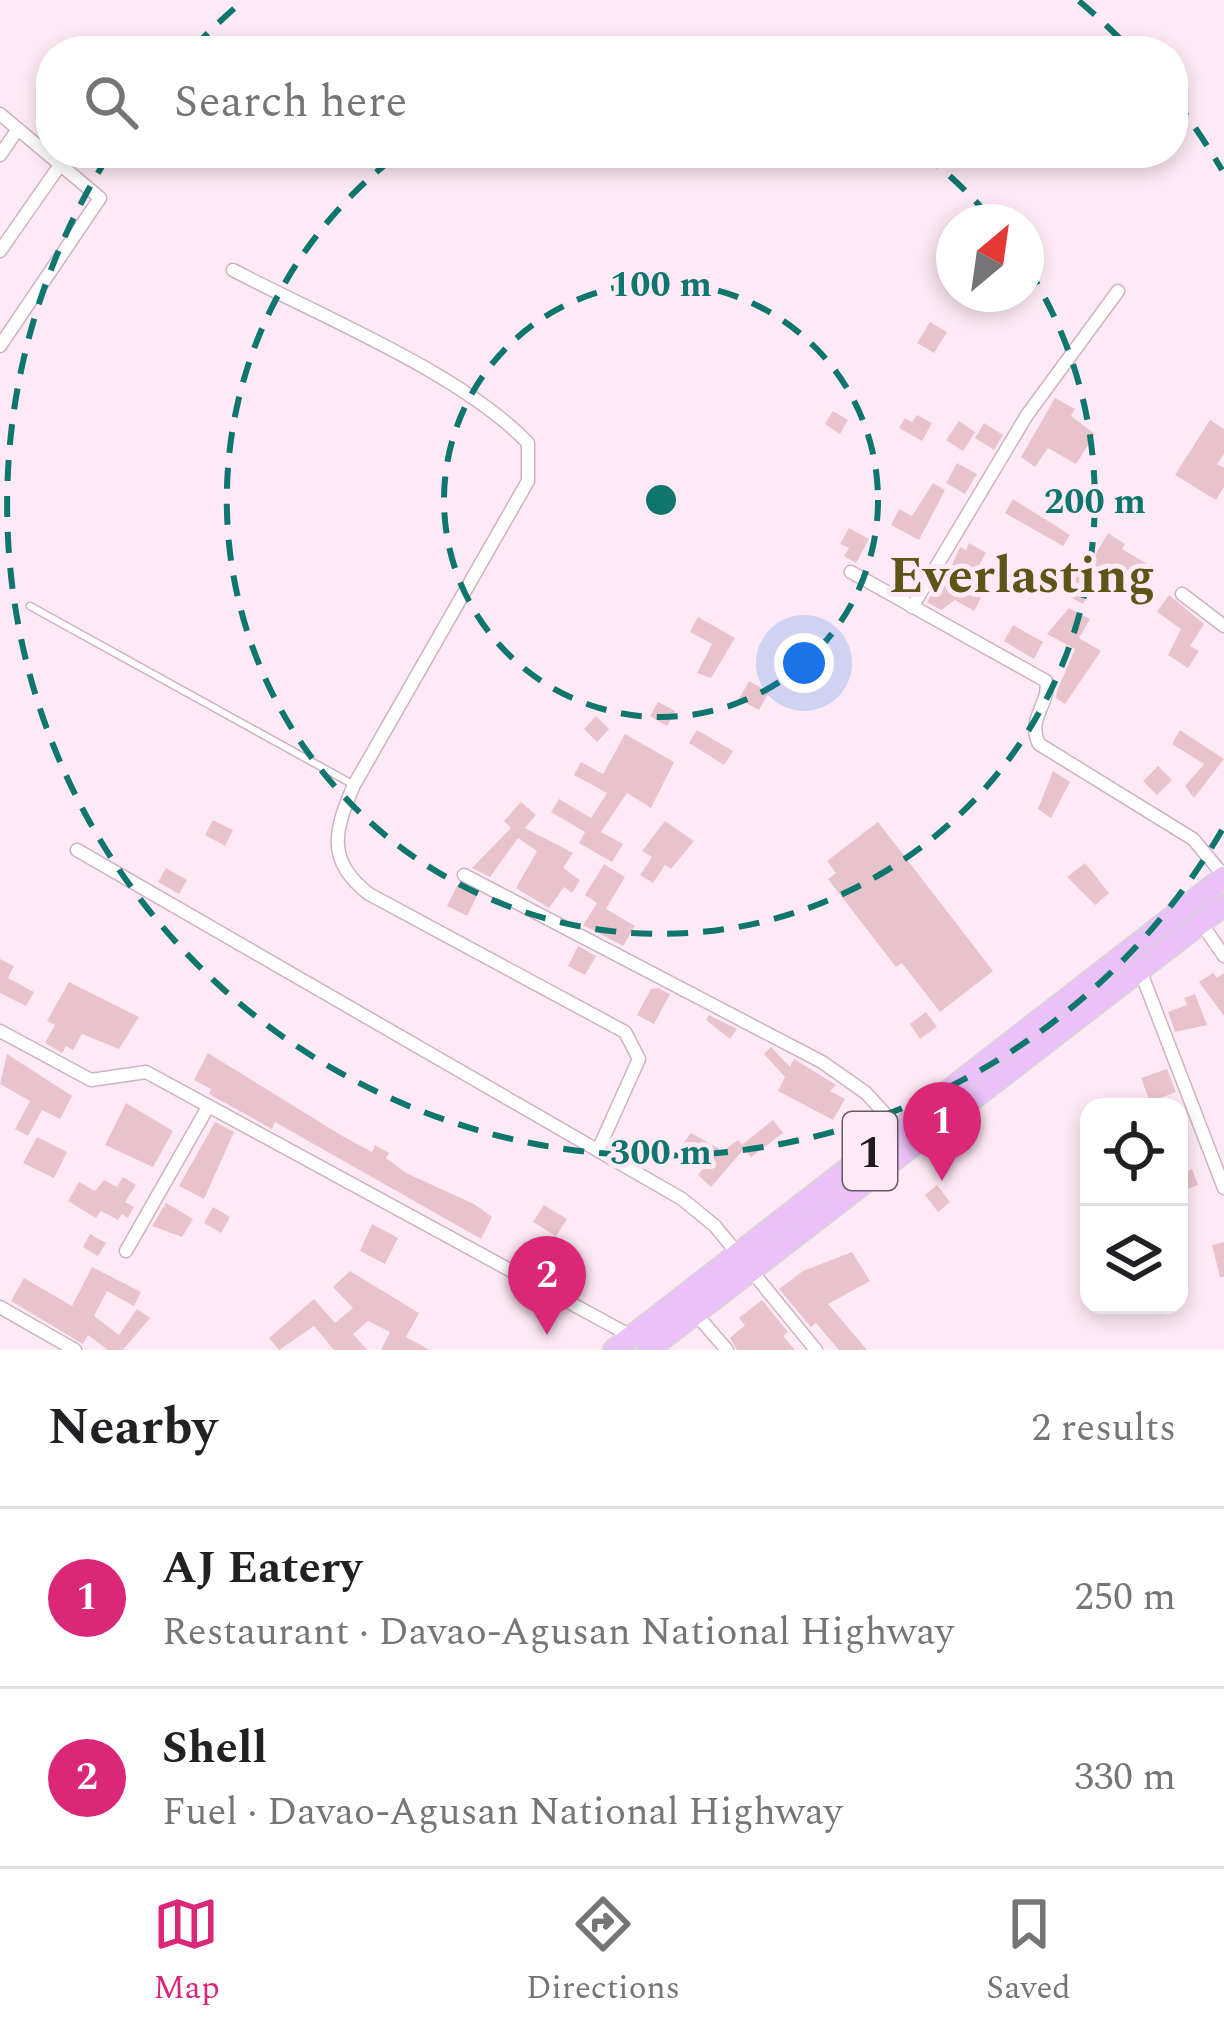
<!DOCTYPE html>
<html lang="en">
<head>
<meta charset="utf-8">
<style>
	body { margin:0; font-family:Spectral,serif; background:#f6f6f6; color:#202124 }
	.controls { position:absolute; right:36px; bottom:36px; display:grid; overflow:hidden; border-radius:24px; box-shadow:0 6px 18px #0003 }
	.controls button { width:108px; height:108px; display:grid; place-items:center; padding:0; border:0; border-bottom:3px solid #e0e0e0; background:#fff; color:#202124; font:60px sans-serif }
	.compass { position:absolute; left:936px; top:204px; width:108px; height:108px; border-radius:50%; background:#fff; box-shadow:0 6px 18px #0003; rotate:29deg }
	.you { position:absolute; left:804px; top:663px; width:42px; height:42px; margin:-30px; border:9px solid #fff; border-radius:50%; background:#1a73e8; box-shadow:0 0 0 18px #1a73e833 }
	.badge { display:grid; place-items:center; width:78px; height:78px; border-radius:50%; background:#db2777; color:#fff; font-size:39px; font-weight:700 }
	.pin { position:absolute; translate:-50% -99px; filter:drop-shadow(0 3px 6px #0008) }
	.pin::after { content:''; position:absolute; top:63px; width:42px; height:36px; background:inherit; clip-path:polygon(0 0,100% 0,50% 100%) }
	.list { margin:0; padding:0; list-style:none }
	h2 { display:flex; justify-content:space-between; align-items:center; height:156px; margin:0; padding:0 48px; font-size:51px }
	h2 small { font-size:39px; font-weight:400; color:#757577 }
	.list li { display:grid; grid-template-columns:78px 1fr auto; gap:36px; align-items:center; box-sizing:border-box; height:180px; padding:0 48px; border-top:3px solid #e0e0e0 }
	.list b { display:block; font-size:45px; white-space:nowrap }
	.list p { margin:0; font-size:39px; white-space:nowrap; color:#757577 }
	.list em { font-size:39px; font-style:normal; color:#757577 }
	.icon { flex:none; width:66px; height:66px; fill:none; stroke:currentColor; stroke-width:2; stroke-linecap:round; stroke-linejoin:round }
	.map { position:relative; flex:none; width:1224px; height:1350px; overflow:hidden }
	.search { position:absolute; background:#fff; box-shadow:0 6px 18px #0003; left:36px; right:36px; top:36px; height:132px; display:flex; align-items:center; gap:30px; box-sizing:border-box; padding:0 42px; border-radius:48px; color:#757577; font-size:45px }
	.sheet { height:516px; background:#fff }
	nav { display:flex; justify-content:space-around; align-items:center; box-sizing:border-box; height:168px; border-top:3px solid #e0e0e0; background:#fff; font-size:33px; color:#757577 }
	nav a { display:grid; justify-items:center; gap:6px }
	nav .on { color:#db2777 }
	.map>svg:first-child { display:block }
	.building { fill:#e9c3cb }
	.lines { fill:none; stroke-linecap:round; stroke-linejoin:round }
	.service-casing { stroke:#d0b1c4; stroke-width:9 }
	.minor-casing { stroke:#d0b1c4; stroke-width:15 }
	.trunk-casing { stroke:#d8d6d7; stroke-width:24 }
	.service { stroke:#fff; stroke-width:6 }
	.minor { stroke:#fff; stroke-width:12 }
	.trunk { stroke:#eac2f8; stroke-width:21 }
	.ring { fill:none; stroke:#0f766e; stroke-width:6; stroke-dasharray:21 15 }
	.labels { text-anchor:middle; stroke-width:10; stroke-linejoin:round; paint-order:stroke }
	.shield { fill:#feeaf6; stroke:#665861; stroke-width:3 }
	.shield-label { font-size:45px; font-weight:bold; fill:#251921 }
	.neighbourhood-label { font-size:51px; font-weight:bold; fill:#5e5417; stroke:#feeaf6 }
	.centre { fill:#0f766e; stroke:#feeaf6; stroke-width:6 }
	.ring-label { font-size:36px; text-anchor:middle; font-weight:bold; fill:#0f766e; stroke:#feeaf6; stroke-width:10; stroke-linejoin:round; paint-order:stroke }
</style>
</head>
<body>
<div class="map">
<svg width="1224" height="1350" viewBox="0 0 1224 1350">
	<rect width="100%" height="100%" fill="#feeaf6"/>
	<path class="building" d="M 930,322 L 947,332 L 934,353 L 917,343 Z
		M 1055,398 L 1075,409 L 1071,416 L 1095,434 L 1076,464 L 1048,448 L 1035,467 L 1021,457 Z
		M 833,411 L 848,420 L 840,434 L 825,424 Z
		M 917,415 L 932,423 L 922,441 L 899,428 L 905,418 L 912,422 Z
		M 1210,420 L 1224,429 L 1224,454 L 1217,464 L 1224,468 L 1224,487 L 1216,500 L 1175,475 Z
		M 959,421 L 975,432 L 963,451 L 946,440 Z
		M 984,423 L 1003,435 L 994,450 L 975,438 Z
		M 957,463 L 977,474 L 965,494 L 946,483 Z
		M 933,483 L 945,490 L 919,540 L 891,525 L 899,509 L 912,516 Z
		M 1013,499 L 1070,535 L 1063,546 L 1005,513 Z
		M 849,528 L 869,539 L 856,563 L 844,556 L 849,548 L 840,544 Z
		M 1108,533 L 1125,544 L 1122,549 L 1157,570 L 1144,590 L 1103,569 L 1083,604 L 1063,593 L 1073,577 L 1083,576 Z
		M 969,543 L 986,553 L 965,589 L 981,598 L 974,611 L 955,600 L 941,610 L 927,602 L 935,589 L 940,592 L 960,547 L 966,550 Z
		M 1169,595 L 1204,624 L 1190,646 L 1199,651 L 1188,668 L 1168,655 L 1181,629 L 1157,612 Z
		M 1069,608 L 1090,619 L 1079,638 L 1101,651 L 1065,704 L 1056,698 L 1057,691 L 1075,649 L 1047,634 Z
		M 698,617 L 735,638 L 711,678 L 697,673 L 712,644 L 690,632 Z
		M 1013,625 L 1043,642 L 1034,659 L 1004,641 Z
		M 749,681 L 769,692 L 759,710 L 739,699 Z
		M 658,702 L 675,711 L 667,726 L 650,716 Z
		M 596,716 L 609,729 L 597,742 L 584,729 Z
		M 697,730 L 733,751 L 724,765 L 689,743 Z
		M 1180,730 L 1224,759 L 1194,798 L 1185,786 L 1204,764 L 1172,744 Z
		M 625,734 L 674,762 L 651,808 L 627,793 L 601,832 L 623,844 L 612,862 L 579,843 L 585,832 L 551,812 L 559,799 L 591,818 L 607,793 L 574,775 L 581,762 L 603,774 Z
		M 1158,766 L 1172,780 L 1157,795 L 1143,781 Z
		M 1053,771 L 1070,782 L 1051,818 L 1038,809 Z
		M 521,802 L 536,815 L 525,828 L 573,853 L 563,868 L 580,880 L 572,893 L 564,887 L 549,908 L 516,888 L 537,851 L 518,838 L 490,877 L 472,868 L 511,828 L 504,821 Z
		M 213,820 L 233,830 L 225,846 L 205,835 Z
		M 665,821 L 694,841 L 671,869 L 665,865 L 653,883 L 640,875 L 652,857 L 642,851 Z
		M 878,822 L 993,971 L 940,1012 L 902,963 L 896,967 L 828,879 L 836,873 L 827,861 Z
		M 1085,863 L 1109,893 L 1095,905 L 1067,877 Z
		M 604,864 L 625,877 L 606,909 L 635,926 L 623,946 L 583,925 L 597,903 L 585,895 Z
		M 166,868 L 187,880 L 179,894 L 158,882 Z
		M 458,884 L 478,894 L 467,916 L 447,906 Z
		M 578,946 L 596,956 L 585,975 L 568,966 Z
		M 0,959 L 14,966 L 8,978 L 34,992 L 26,1006 L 0,993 Z
		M 1213,973 L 1217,978 L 1224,973 L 1224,1016 L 1199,982 Z
		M 69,982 L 139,1017 L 119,1049 L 82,1034 L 73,1050 L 66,1046 L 62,1053 L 45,1043 L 55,1025 L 47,1021 Z
		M 658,988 L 670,994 L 654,1024 L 637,1015 L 651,989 Z
		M 1195,994 L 1207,1025 L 1175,1032 L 1168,1012 L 1187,1005 L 1184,998 Z
		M 926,1012 L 937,1027 L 920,1039 L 910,1024 Z
		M 709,1015 L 737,1029 L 730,1039 L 706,1020 Z
		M 771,1047 L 790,1067 L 794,1059 L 836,1085 L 830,1091 L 845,1099 L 833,1120 L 778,1091 L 785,1077 L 764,1054 Z
		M 208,1053 L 344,1137 L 372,1152 L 375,1145 L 389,1153 L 386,1158 L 406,1173 L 474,1204 L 492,1217 L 481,1239 L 275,1122 L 272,1129 L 209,1094 L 211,1089 L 194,1080 Z
		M 7,1054 L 72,1096 L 60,1119 L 42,1110 L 28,1136 L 15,1129 L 30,1101 L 0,1084 Z
		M 1167,1069 L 1176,1092 L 1150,1102 L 1141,1078 Z
		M 126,1103 L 173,1131 L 153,1167 L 105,1145 Z
		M 773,1120 L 783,1133 L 751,1157 L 744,1149 L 711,1187 L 698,1175 L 708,1163 L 682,1145 L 691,1133 L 723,1151 L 738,1140 L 742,1145 Z
		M 215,1122 L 234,1132 L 204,1199 L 179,1186 Z
		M 37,1137 L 67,1152 L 54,1178 L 23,1163 Z
		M 1192,1169 L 1198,1185 L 1179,1192 L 1179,1174 Z
		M 123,1177 L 136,1185 L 125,1202 L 134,1207 L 128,1218 L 122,1214 L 118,1220 L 101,1211 L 96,1218 L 68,1201 L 79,1182 L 95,1191 L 104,1180 L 117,1187 Z
		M 937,1185 L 950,1202 L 938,1212 L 925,1195 Z
		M 166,1203 L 193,1219 L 182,1237 L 152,1226 Z
		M 544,1205 L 567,1219 L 556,1236 L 533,1222 Z
		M 213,1207 L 230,1217 L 221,1233 L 204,1223 Z
		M 372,1224 L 398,1238 L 385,1264 L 360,1251 Z
		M 90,1234 L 106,1243 L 98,1256 L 83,1247 Z
		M 1224,1242 L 1224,1277 L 1220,1277 L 1212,1245 Z
		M 852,1252 L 870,1281 L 828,1304 L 867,1350 L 839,1350 L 816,1323 L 811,1327 L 779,1289 L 803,1271 Z
		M 92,1267 L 141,1292 L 134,1306 L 107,1291 L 94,1316 L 119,1335 L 137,1309 L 150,1318 L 123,1350 L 108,1350 L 88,1335 L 83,1344 L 11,1301 L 24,1278 L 72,1306 Z
		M 350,1271 L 419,1313 L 406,1337 L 430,1350 L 381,1350 L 390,1332 L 368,1321 L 353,1334 L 367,1350 L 334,1350 L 314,1326 L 279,1350 L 269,1338 L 314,1299 L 335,1323 L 353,1308 L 333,1287 Z
		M 762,1300 L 788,1332 L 783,1336 L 795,1350 L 737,1350 L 730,1338 L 745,1325 L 739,1318 Z"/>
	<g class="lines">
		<g class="service-casing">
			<path id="service" d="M 30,606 L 354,785"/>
		</g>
		<g class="minor-casing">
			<path id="minor" d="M 0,114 L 100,198 L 0,346
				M 0,155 L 18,129
				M 0,251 L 60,165
				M 233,270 C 320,316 461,373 528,443 L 528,481 L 354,785 C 334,831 326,861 369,894 L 625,1032 L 639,1059 L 599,1148
				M 851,572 L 1046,681 C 1051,703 1026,719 1039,744 L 1193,839 L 1224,876
				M 1182,594 L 1224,626
				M 912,607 L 1027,415 L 1118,291
				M 77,850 L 682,1199 L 715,1226 L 816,1350
				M 464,875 L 822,1062 L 866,1093 L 899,1129
				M 1201,923 L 1224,956
				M 1140,970 L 1224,1188
				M 0,1031 L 91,1080 L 146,1072 L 631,1336
				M 126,1251 L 208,1107
				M 0,1307 L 75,1350
				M 695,1313 L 727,1350"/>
		</g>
		<g class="trunk-casing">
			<path id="trunk" d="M 614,1350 L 1224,877
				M 648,1350 L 1224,905"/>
		</g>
		<use href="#service" class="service"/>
		<use href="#minor" class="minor"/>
		<use href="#trunk" class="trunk"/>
	</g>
	<g class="ring">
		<circle cx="661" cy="500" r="217"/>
		<path d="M922 153A434 434 0 0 1 993 221M1027 267A434 434 0 1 1 400 153"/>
		<path d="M1222 830A651 651 0 1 1 109 155M193 48A651 651 0 0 1 243 1M1079 1A651 651 0 0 1 1129 48M1174 99A651 651 0 0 1 1222 170"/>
	</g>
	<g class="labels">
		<rect class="shield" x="843" y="1112" width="54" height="78" rx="9"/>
		<g class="shield-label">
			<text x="870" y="1167">1</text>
		</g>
		<g class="neighbourhood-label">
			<text x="1022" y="592">Everlasting</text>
		</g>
	</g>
	<circle cx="661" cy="500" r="18" class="centre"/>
	<g class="ring-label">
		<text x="661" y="296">100 m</text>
		<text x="1095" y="513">200 m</text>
		<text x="661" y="1164">300 m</text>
	</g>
</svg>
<div class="controls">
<button><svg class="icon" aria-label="locate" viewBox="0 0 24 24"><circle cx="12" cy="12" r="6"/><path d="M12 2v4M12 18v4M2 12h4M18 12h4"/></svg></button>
<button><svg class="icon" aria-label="layers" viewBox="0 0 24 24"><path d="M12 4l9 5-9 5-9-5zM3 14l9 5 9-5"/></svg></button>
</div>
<svg class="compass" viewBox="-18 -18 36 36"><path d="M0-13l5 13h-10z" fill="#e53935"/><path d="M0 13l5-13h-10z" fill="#757577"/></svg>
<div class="you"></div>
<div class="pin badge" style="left:942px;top:1181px">1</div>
<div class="pin badge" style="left:547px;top:1335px">2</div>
<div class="search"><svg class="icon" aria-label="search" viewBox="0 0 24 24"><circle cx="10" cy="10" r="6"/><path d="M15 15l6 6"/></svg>Search here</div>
</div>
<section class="sheet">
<h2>Nearby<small>2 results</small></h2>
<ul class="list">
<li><span class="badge">1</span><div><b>AJ Eatery</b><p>Restaurant · Davao-Agusan National Highway</p></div><em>250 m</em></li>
<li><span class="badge">2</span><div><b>Shell</b><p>Fuel · Davao-Agusan National Highway</p></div><em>330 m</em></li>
</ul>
</section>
<nav>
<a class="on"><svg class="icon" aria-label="map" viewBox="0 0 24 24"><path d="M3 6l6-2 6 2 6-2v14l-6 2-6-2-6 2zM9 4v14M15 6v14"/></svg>Map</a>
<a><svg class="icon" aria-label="directions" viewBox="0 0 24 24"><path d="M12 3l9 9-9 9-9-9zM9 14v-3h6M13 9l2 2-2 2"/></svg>Directions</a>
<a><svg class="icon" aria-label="saved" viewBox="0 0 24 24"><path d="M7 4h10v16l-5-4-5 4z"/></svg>Saved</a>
</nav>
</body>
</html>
